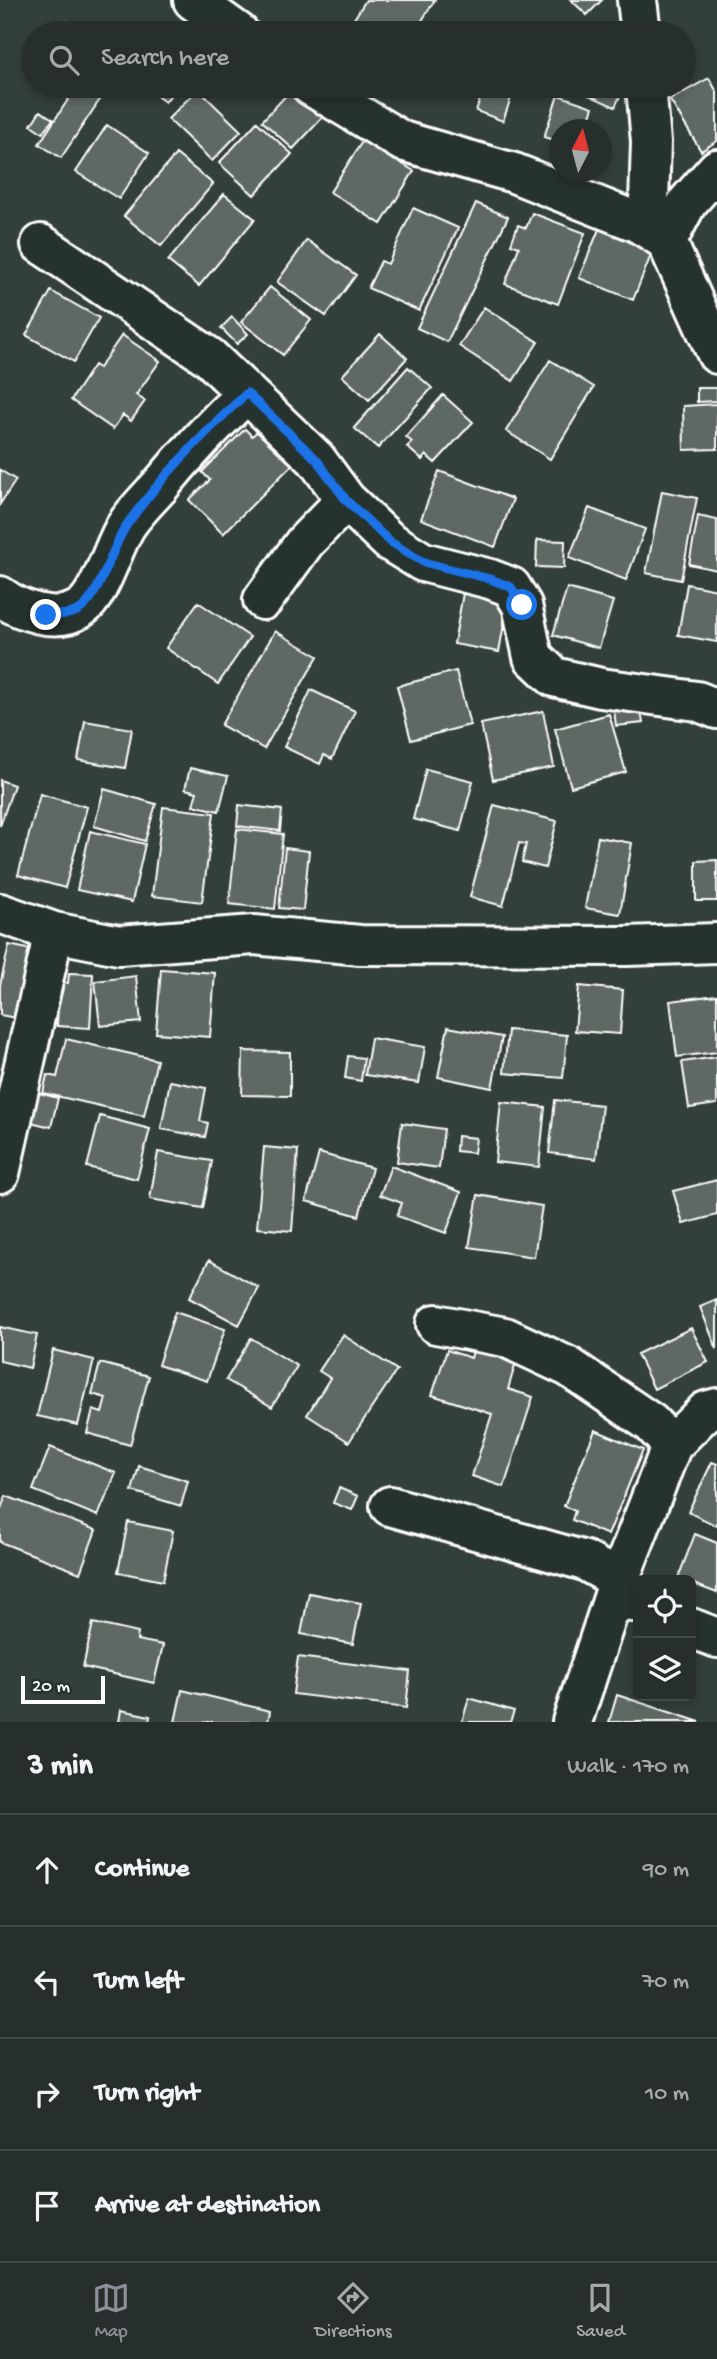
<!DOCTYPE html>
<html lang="en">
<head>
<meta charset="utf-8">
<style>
	body { margin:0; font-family:"Gochi Hand",sans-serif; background:#2e3734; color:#f1f3f6 }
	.controls { position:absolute; right:21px; bottom:21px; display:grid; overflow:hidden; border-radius:10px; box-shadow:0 4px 10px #0003 }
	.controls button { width:63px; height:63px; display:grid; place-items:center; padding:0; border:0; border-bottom:2px solid #424a48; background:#262f2c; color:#f1f3f6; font:35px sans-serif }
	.compass { position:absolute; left:549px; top:119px; width:63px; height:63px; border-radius:50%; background:#262f2c; box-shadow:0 4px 10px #0003; rotate:6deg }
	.scale { position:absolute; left:21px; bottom:18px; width:84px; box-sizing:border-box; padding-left:7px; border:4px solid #fff; border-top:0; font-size:19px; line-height:24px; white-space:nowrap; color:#fff; -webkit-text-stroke:5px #26332d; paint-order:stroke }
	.stop { position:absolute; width:21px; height:21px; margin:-16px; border:5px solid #1a73e8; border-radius:50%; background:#fff }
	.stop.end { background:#1a73e8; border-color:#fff; box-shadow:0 2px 7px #0008 }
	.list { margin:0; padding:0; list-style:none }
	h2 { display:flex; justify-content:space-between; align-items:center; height:91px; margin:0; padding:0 28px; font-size:30px }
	h2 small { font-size:23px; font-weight:400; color:#a4a9a9 }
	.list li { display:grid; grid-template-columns:46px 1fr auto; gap:21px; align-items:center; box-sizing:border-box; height:112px; padding:0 28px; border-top:2px solid #424a48 }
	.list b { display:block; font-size:26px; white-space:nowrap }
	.list em { font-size:23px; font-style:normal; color:#a4a9a9 }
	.icon { flex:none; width:38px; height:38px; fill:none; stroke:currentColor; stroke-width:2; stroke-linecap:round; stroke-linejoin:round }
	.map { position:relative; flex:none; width:717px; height:1722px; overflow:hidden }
	.search { position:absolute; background:#262f2c; box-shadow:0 4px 10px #0003; left:21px; right:21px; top:21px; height:77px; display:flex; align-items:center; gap:18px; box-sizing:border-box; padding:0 24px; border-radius:38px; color:#a4a9a9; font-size:26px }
	.sheet { height:539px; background:#262f2c }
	nav { display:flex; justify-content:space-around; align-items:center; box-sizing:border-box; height:98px; border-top:2px solid #424a48; background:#262f2c; font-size:19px; color:#a4a9a9 }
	nav a { display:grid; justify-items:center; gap:4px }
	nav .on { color:#8c9099 }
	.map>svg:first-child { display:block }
	.building { fill:#5f6964; stroke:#fff; stroke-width:2 }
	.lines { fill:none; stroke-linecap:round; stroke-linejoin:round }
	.minor-casing { stroke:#fff; stroke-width:44 }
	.minor { stroke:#26332d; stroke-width:38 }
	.route { stroke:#1a73e8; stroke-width:9 }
</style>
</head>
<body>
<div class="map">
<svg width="717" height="1722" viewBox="0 0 717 1722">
	<rect width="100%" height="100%" fill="#333f3a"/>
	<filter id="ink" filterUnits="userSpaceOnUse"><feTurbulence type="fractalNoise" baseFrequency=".0143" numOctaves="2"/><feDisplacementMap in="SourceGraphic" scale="14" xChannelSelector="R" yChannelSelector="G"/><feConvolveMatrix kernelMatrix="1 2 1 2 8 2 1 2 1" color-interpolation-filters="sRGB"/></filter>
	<g filter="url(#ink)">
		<path class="building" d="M 366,0 L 435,0 L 414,33 L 345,33 Z
			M 571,0 L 602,0 L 587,15 Z
			M 67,21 L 83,33 L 51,33 L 53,30 L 57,33 Z
			M 709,78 L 717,92 L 717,141 L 701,151 L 670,100 Z
			M 77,86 L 103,86 L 107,89 L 61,158 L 39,144 Z
			M 144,86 L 178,86 L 165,102 Z
			M 484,86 L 515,86 L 503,121 L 476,111 Z
			M 569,86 L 625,86 L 615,107 Z
			M 293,88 L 324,116 L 293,149 L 262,121 Z
			M 198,89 L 241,131 L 212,161 L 168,119 Z
			M 558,95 L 593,107 L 585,130 L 560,130 L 560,142 L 544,137 Z
			M 40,111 L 53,119 L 43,133 L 31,125 Z
			M 257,122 L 292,154 L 254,195 L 219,163 Z
			M 107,125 L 149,153 L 119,199 L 76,172 Z
			M 363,140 L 414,171 L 381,224 L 330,192 Z
			M 176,154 L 213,184 L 161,246 L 124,216 Z
			M 224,194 L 255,219 L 199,286 L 168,261 Z
			M 476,203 L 508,217 L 447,342 L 417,328 Z
			M 413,208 L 458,228 L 419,311 L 368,288 L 381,261 L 388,264 Z
			M 532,213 L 585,233 L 558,304 L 505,284 L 519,247 L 511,244 L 518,225 L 526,228 Z
			M 599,229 L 653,250 L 633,300 L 579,278 Z
			M 307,240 L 356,275 L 326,316 L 277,282 Z
			M 270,287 L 311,320 L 283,355 L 241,322 Z
			M 51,291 L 99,318 L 74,362 L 26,335 Z
			M 484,307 L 538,342 L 513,381 L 459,346 Z
			M 232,317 L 248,334 L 237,344 L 221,328 Z
			M 380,334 L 407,358 L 369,400 L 342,376 Z
			M 122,335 L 160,361 L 136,395 L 145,401 L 131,421 L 123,415 L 113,429 L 71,400 L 94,365 L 99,368 Z
			M 550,360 L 594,387 L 550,459 L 506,431 Z
			M 408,367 L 432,388 L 378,448 L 354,428 Z
			M 697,388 L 717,388 L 717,401 L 697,402 Z
			M 443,395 L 473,422 L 435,463 L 426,455 L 422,460 L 407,447 L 412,442 L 406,437 Z
			M 717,404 L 717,449 L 684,450 L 683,406 Z
			M 245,429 L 252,436 L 258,431 L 292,465 L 223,534 L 189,500 L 210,480 L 202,472 Z
			M 0,470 L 16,480 L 0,504 Z
			M 439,471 L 513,499 L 495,547 L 421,519 Z
			M 662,491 L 697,498 L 681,580 L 646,573 Z
			M 589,508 L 645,529 L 626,580 L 569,558 Z
			M 698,516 L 717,520 L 717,570 L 689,564 Z
			M 537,540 L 565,541 L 564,568 L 536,567 Z
			M 687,584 L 717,590 L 717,642 L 678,635 Z
			M 567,588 L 613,601 L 599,648 L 553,635 Z
			M 463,593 L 508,601 L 499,652 L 454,644 Z
			M 198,602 L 250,637 L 218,684 L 166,648 Z
			M 275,631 L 318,656 L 264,749 L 221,725 Z
			M 456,671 L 470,725 L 411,740 L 397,686 Z
			M 311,690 L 355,711 L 332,759 L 324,755 L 320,764 L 284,747 Z
			M 639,698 L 643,723 L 616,726 L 613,702 Z
			M 543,711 L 554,767 L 493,780 L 481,724 Z
			M 609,714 L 626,772 L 571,787 L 555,729 Z
			M 85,721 L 132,729 L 125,768 L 78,760 Z
			M 190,768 L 228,776 L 219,811 L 193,805 L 197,792 L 185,789 Z
			M 426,769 L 473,781 L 460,831 L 413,819 Z
			M 0,780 L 14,785 L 0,826 Z
			M 104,789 L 156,804 L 145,841 L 94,826 Z
			M 40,794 L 87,807 L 65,888 L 18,875 Z
			M 239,805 L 282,810 L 280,831 L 237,826 Z
			M 494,805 L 557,821 L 545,868 L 522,862 L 526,844 L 519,843 L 503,906 L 470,897 Z
			M 163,807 L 214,813 L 202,902 L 152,896 Z
			M 237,829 L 283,834 L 275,909 L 229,904 Z
			M 90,831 L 145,844 L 132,902 L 77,890 Z
			M 598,837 L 632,843 L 620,914 L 585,908 Z
			M 285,848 L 309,851 L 303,910 L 279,908 Z
			M 717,860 L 717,901 L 696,901 L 696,861 Z
			M 9,945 L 37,951 L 21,1019 L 0,1015 L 0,985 Z
			M 161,969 L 215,973 L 210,1037 L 156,1033 Z
			M 69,973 L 93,974 L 90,1028 L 57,1026 L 59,982 L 68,983 Z
			M 136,976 L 141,1022 L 100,1026 L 95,981 Z
			M 579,986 L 623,990 L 620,1034 L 575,1031 Z
			M 717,995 L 717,1052 L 677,1057 L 670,1001 Z
			M 448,1027 L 502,1037 L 492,1088 L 438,1077 Z
			M 508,1030 L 567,1035 L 563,1078 L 504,1073 Z
			M 371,1038 L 425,1047 L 419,1083 L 365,1075 Z
			M 66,1039 L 157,1060 L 144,1116 L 43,1093 L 47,1075 L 57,1077 Z
			M 243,1051 L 290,1052 L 290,1096 L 242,1095 Z
			M 348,1056 L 364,1058 L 361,1081 L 345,1078 Z
			M 717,1057 L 717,1104 L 689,1108 L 682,1062 Z
			M 170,1081 L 206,1088 L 200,1121 L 208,1123 L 205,1137 L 161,1129 Z
			M 35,1092 L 58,1098 L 51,1127 L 27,1121 Z
			M 555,1100 L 602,1105 L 596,1159 L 549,1153 Z
			M 501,1102 L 545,1107 L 539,1167 L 495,1162 Z
			M 100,1116 L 150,1129 L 137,1179 L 87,1167 Z
			M 402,1123 L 444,1129 L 439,1168 L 397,1162 Z
			M 457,1136 L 476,1138 L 474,1153 L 456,1151 Z
			M 264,1147 L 298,1150 L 292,1231 L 257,1228 Z
			M 158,1152 L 212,1161 L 203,1208 L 150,1199 Z
			M 319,1153 L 372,1168 L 359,1216 L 306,1201 Z
			M 391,1166 L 461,1192 L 446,1233 L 397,1216 L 402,1203 L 380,1195 Z
			M 717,1180 L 717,1215 L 683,1224 L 673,1191 Z
			M 478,1195 L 542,1206 L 534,1257 L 469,1247 Z
			M 209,1260 L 259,1288 L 239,1325 L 189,1298 Z
			M 717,1300 L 717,1349 L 700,1307 Z
			M 175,1312 L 225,1329 L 207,1381 L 158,1365 Z
			M 0,1327 L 37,1335 L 30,1368 L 0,1361 Z
			M 691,1328 L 708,1362 L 654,1389 L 637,1354 Z
			M 343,1335 L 397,1370 L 349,1442 L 307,1415 L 330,1378 L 319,1371 Z
			M 251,1338 L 297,1366 L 272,1407 L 226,1380 Z
			M 475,1345 L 517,1359 L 508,1389 L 533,1397 L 504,1487 L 472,1476 L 492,1414 L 432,1395 L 447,1350 L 471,1358 Z
			M 53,1350 L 94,1360 L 78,1425 L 37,1416 Z
			M 100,1363 L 149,1376 L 130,1445 L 87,1433 L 93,1410 L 102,1413 L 106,1398 L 92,1394 Z
			M 595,1430 L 643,1450 L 608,1535 L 572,1520 L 575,1511 L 564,1506 Z
			M 50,1447 L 116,1473 L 98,1516 L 33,1490 Z
			M 712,1462 L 717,1464 L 717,1526 L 688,1512 Z
			M 139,1466 L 188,1481 L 181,1506 L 132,1491 Z
			M 339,1488 L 358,1496 L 352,1510 L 333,1503 Z
			M 6,1496 L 96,1530 L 80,1573 L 0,1542 L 0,1511 Z
			M 128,1522 L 173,1531 L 163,1581 L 118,1572 Z
			M 695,1534 L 717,1543 L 717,1593 L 691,1583 L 691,1580 L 678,1578 Z
			M 309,1593 L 361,1603 L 353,1644 L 301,1634 Z
			M 93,1623 L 138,1633 L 137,1640 L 163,1645 L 154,1683 L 83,1667 Z
			M 298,1657 L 410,1671 L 406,1708 L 293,1694 Z
			M 182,1690 L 270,1711 L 268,1722 L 175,1722 Z
			M 617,1695 L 700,1722 L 609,1722 Z
			M 469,1698 L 514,1711 L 510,1722 L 462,1722 Z
			M 121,1710 L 150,1716 L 149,1722 L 119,1722 Z"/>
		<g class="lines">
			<g class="minor-casing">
				<path id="minor" d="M 193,0 L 239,33
					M 637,0 L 641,33
					M 311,86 L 402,141 L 514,173 L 637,222 L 667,241 L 687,203 L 717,169
					M 646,86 L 651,142 L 649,202 L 717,354
					M 41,244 L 209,357 L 316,459 L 346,500 L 389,541 L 423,562 L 490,579 L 511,587 L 522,605 L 533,657 L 554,677 L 601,688 L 697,701 L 717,709
					M 0,596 C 20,611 57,624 81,608 C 101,595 113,545 127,524 C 136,511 148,499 159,487 C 187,453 215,423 247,393
					M 263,600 L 305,542 L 346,500
					M 0,913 L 54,932 L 119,945 L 254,935 L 360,945 L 626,946 L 717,943
					M 0,1173 L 54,932
					M 436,1324 L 505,1337 L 569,1367 L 651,1423 L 672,1445
					M 390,1506 L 585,1561 L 619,1580 L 631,1602
					M 691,1628 L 717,1638
					M 572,1722 L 619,1580 L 672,1445 L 706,1411 L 717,1408"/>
			</g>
			<use href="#minor" class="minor"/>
		</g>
	</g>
	<g class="lines" filter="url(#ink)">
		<path class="route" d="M 46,615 C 57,615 72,616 82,608 C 102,592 112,545 128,523 C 162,476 205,432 247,393 L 316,459 L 346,500 L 389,541 L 423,562 L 490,579 L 511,587 L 522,605"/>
	</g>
</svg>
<div class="controls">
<button><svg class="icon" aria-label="locate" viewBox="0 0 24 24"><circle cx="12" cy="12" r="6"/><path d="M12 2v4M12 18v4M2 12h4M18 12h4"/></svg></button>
<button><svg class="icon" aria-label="layers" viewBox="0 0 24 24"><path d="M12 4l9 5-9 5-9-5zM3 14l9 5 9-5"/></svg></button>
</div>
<svg class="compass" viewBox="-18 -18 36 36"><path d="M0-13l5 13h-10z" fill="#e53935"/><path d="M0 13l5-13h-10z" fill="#a4a9a9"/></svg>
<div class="scale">20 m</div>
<div class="stop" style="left:522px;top:605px"></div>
<div class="stop end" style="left:46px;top:615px"></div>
<div class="search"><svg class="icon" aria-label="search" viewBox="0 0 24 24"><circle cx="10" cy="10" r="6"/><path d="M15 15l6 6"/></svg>Search here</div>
</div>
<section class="sheet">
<h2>3 min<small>Walk · 170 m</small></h2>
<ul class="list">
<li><svg class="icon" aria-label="ahead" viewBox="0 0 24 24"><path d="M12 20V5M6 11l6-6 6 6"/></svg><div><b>Continue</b></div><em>90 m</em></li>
<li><svg class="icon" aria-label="left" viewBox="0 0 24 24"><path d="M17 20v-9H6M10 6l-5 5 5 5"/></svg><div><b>Turn left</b></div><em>70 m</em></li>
<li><svg class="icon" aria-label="right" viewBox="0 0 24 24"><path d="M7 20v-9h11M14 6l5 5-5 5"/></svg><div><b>Turn right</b></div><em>10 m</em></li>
<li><svg class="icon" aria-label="arrive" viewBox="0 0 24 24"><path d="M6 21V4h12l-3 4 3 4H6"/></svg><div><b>Arrive at destination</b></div></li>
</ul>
</section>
<nav>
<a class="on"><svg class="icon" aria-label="map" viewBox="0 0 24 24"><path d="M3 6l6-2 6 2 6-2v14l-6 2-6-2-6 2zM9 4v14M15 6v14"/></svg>Map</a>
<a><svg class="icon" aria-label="directions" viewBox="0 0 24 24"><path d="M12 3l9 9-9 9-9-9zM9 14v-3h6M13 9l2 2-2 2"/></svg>Directions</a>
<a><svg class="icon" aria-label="saved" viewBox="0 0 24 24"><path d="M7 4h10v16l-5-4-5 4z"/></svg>Saved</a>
</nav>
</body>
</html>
